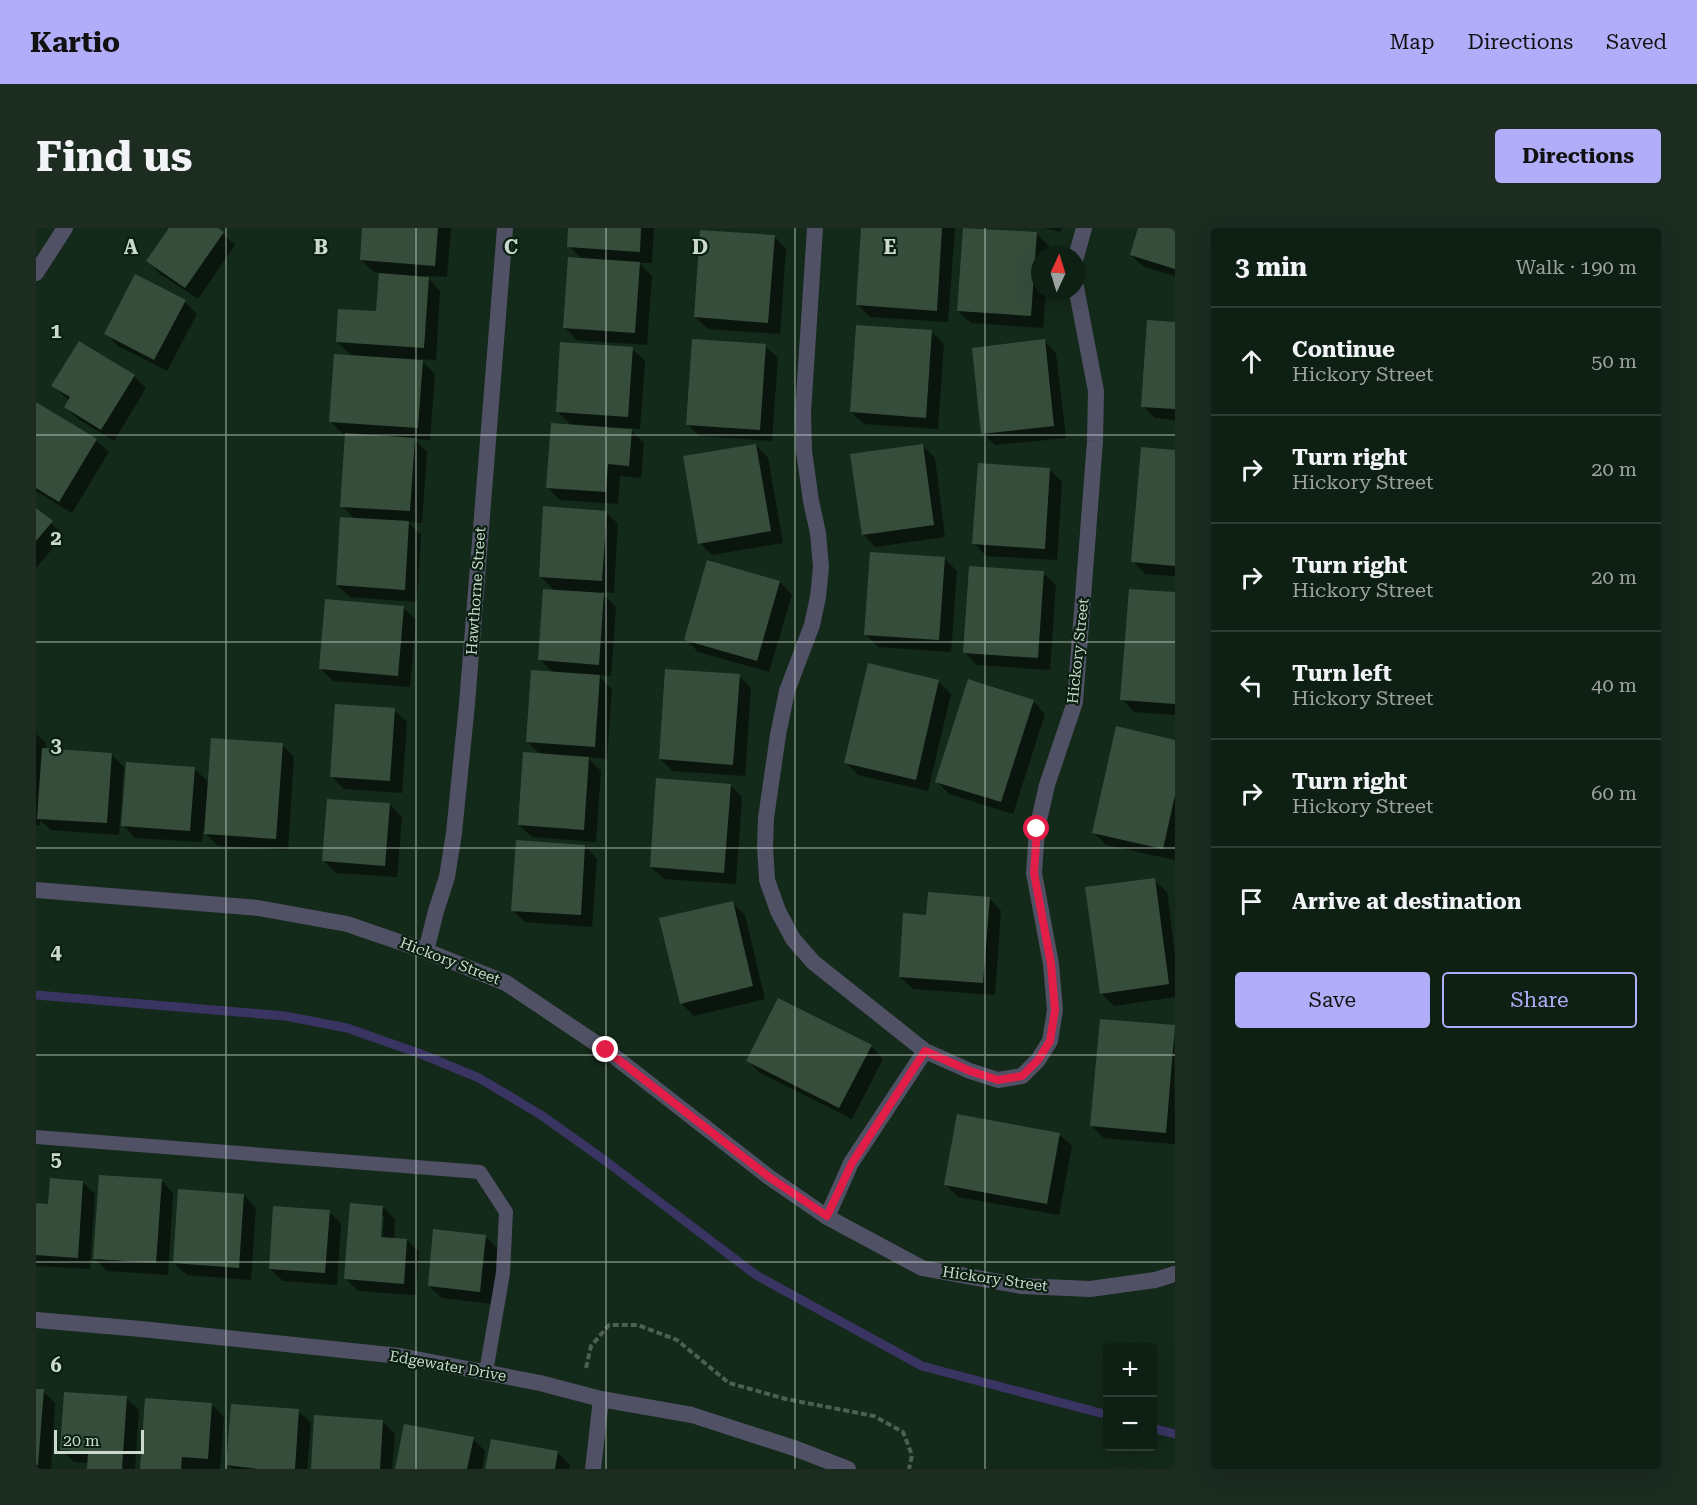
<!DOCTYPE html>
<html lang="en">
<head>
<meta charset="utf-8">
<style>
	body { margin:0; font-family:"Roboto Serif",serif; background:#1c2c21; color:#f1f3f6 }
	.controls { position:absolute; right:18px; bottom:18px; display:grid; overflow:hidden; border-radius:6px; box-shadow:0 6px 24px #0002 }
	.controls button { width:54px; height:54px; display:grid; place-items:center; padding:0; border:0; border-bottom:2px solid #2e3d33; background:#0e1f13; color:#f1f3f6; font:30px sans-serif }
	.compass { position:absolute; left:995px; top:18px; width:54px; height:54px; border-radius:50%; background:#0e1f13; box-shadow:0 6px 24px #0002; rotate:4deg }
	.scale { position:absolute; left:18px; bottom:15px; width:90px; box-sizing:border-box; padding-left:6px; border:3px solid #cbd8ce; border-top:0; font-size:16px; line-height:21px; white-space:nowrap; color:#cbd8ce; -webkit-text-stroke:4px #091f10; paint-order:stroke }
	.stop { position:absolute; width:18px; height:18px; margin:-14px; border:4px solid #e11d48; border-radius:50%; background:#fff }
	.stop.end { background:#e11d48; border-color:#fff; box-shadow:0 2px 6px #0008 }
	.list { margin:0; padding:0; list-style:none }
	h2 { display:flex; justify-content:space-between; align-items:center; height:78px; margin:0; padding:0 24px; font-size:26px }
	h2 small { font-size:20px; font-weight:400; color:#9ba2a0 }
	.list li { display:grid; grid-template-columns:39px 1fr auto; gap:18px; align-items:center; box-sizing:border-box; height:108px; padding:0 24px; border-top:2px solid #2e3d33 }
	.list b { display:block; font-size:22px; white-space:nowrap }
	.list p { margin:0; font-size:20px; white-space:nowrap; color:#9ba2a0 }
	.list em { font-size:20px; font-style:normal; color:#9ba2a0 }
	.actions { display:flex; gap:12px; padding:18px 24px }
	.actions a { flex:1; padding:14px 0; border:2px solid #b2adf9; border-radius:6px; text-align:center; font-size:21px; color:#b2adf9 }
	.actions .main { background:#b2adf9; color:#111 }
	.icon { flex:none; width:33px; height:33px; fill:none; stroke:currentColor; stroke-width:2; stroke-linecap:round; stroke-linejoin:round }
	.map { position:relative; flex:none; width:1139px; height:1241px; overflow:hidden; border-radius:6px }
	header { display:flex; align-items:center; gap:36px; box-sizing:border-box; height:84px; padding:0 30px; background:#b2adf9; color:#111 }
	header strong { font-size:28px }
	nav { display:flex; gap:33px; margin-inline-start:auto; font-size:21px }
	.intro { display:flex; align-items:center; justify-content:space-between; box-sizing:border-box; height:144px; padding:0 36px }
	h1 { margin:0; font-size:42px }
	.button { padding:15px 27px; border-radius:6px; background:#b2adf9; color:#111; font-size:21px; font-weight:700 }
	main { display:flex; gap:36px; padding:0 36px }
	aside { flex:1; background:#0e1f13; border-radius:6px; box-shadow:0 6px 24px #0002 }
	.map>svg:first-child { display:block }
	.shadow { fill:#0007; fill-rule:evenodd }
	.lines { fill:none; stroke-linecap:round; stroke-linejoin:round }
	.stream { stroke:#393461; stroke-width:9 }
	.building { fill:#364d3c }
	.path { stroke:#4c5f51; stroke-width:4; stroke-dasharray:6 3; stroke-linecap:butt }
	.service { stroke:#515166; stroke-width:14 }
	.minor { stroke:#515166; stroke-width:16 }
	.tertiary { stroke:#515166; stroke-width:16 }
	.route { stroke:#e11d48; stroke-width:8 }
	.grid { fill:none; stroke:#cbd8ce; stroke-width:1.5; stroke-opacity:0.55 }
	.labels { text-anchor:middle; stroke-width:4.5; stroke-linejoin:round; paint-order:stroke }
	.street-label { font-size:15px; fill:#cbd8ce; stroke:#091f10 }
	.grid-label { font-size:20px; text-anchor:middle; font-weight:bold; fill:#cbd8ce; stroke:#091f10; stroke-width:4.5; stroke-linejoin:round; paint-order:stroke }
</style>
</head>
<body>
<header>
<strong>Kartio</strong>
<nav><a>Map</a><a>Directions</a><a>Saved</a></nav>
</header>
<div class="intro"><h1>Find us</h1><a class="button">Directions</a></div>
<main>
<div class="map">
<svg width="1139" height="1241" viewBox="0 0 1139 1241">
	<rect width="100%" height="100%" fill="#132919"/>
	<path class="shadow" d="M 135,0 L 180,0 L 199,17 L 162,71 L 124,46 L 112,33 Z
		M 327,0 L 415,0 L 411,49 L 390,48 L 404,63 L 400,132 L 384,131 L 399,146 L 394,212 L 378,211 L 391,224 L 386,295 L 372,294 L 385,307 L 381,374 L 314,369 L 301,357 L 319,291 L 306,278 L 311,206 L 307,206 L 295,194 L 316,128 L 301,114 L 342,85 L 345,45 L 338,44 L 325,32 Z
		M 534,0 L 618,0 L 616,35 L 603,35 L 616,48 L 611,117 L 541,112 L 528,99 L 546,31 L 533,18 Z
		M 827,0 L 919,0 L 912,94 L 834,89 L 822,77 Z
		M 1008,0 L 1026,0 L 1024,4 Z
		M 1104,0 L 1139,0 L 1139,48 L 1108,39 L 1095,27 Z
		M 1001,6 L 1013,18 L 1012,27 L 1004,27 L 1004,63 L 1010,63 L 1007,100 L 935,95 L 922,83 Z
		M 738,8 L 750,21 L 744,106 L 672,101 L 659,89 Z
		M 149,74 L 161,86 L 131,143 L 82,118 L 70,105 Z
		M 1139,95 L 1139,192 L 1119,190 L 1107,178 Z
		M 895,103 L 908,116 L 902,201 L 828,196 L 815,184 Z
		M 1008,113 L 1020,125 L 1030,210 L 959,217 L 947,205 Z
		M 729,118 L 742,130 L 736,213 L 664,208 L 651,196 Z
		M 596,121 L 609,133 L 604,201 L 593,200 L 608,215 L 605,250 L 584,248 L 582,276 L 524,272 L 512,260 L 536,198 L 521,183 Z
		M 98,148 L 110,160 L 78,213 L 42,191 L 29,178 L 33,172 L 17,158 Z
		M 0,177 L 60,212 L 73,224 L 36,285 L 0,263 Z
		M 720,217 L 732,230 L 747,315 L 676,327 L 664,315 Z
		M 886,217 L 899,230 L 909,309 L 839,319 L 827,306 Z
		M 1139,224 L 1139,348 L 1109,346 L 1097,333 Z
		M 1014,242 L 1026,254 L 1021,332 L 950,328 L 938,315 Z
		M 0,282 L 28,307 L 0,340 Z
		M 570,284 L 582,296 L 578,365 L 565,364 L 580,379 L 575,448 L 562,447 L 576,461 L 571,531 L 551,529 L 565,543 L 560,614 L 496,609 L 483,597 L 505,527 L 491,513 L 518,445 L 504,432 L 519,363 L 504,348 Z
		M 908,330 L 921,343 L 915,424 L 842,419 L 829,406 Z
		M 672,334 L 744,354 L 756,367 L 733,444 L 662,424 L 650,411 Z
		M 1007,345 L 1020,357 L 1014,442 L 941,437 L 928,424 Z
		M 1139,366 L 1139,487 L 1098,484 L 1086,471 Z
		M 367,379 L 380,392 L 374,459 L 297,453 L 285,441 Z
		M 833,437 L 903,454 L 915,466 L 892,563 L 822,547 L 810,534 Z
		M 703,448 L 715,460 L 709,548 L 637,543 L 624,531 Z
		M 997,473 L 1009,486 L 977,586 L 913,566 L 901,553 Z
		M 358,482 L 371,494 L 366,565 L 308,561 L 296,549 Z
		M 0,506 L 10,515 L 9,522 L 75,526 L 88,539 L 83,607 L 15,602 L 4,592 L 4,597 L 0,597 Z
		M 1139,513 L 1139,632 L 1070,617 L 1057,604 Z
		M 246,517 L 258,529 L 252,622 L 182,618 L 167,603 L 166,614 L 99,610 L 87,597 L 158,540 L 173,555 Z
		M 694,557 L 706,569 L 700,656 L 628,651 L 615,639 Z
		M 353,576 L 366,589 L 361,649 L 300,645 L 288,633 Z
		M 549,618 L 561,631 L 556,699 L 489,694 L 476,682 Z
		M 1118,652 L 1131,664 L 1139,725 L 1139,769 L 1078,778 L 1065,765 Z
		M 953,670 L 965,683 L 959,767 L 877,761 L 864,749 L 891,689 Z
		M 696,675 L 709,687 L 729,771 L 658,788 L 645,775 Z
		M 1138,799 L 1139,916 L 1068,910 L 1056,898 Z
		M 835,818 L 847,831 L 816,891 L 724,845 L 712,833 Z
		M 1023,906 L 1036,918 L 1023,987 L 922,969 L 910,957 Z
		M 125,952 L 137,965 L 132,1047 L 71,1043 L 58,1030 Z
		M 46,954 L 59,966 L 54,1041 L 0,1038 L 0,977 L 14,978 Z
		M 208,967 L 220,980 L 215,1052 L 151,1047 L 138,1035 Z
		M 347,979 L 359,992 L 358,1011 L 371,1012 L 383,1024 L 380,1067 L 322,1063 L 310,1051 ZM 345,988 L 348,988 L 346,1016 L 343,1016 Z
		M 293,983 L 305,996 L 301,1057 L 247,1053 L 234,1041 Z
		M 449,1008 L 462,1021 L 456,1076 L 406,1070 L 393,1058 Z
		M 0,1162 L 7,1163 L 19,1175 L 15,1241 L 0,1241 Z
		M 90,1170 L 103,1182 L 99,1241 L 52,1241 L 53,1235 L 38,1234 L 25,1221 Z
		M 175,1176 L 188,1189 L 184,1241 L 106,1241 Z
		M 262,1183 L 275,1195 L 271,1241 L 196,1241 L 192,1237 Z
		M 346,1193 L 359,1206 L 356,1241 L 276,1241 Z
		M 437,1211 L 449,1223 L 446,1241 L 361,1241 Z
		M 522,1225 L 534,1237 L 533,1241 L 450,1241 Z"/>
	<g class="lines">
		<path class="stream" d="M 0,767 L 249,788 L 311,800 L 385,826 L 443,850 L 505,887 L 571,934 L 720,1047 L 886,1138 L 1072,1187
			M 1116,1200 L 1139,1206"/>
	</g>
	<path class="building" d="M 133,0 L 182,0 L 188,4 L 149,60 L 110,33 Z
		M 326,0 L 402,0 L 399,38 L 324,32 Z
		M 532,0 L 605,0 L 604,24 L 531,19 Z
		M 825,0 L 906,0 L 901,83 L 820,77 Z
		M 927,0 L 1001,4 L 995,88 L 921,83 Z
		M 1102,0 L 1139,0 L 1139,41 L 1094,27 Z
		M 664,2 L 739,7 L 732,95 L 658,89 Z
		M 532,29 L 604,34 L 599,105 L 527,100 Z
		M 343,45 L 393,49 L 388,120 L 300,114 L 302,81 L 340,83 Z
		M 99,46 L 150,72 L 118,132 L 68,106 Z
		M 1111,92 L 1139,94 L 1139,181 L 1105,179 Z
		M 820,97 L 896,102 L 890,190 L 814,184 Z
		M 656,111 L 730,116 L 724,202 L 650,197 Z
		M 1009,111 L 1018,198 L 945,206 L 936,120 Z
		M 43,113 L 99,147 L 65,202 L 28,179 L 34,169 L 15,158 Z
		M 524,114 L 597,119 L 592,189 L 520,184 Z
		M 298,126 L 387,132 L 382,200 L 293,194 Z
		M 0,174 L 61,211 L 23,274 L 0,260 Z
		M 515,195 L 596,201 L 593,238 L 572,236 L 570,264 L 510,260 Z
		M 309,205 L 379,210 L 374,283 L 304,279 Z
		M 720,216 L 735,303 L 662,316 L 647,228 Z
		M 887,216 L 898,297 L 826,307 L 814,226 Z
		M 1105,219 L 1139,222 L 1139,338 L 1095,334 Z
		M 942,235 L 1014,240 L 1009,321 L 936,316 Z
		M 507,278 L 571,283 L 566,353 L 503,349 Z
		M 0,280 L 17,293 L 0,313 Z
		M 304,289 L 373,293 L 369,362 L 300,357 Z
		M 834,324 L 909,329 L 903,412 L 828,407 Z
		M 671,332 L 744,353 L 721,433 L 648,412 Z
		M 933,338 L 1008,343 L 1002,430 L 927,425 Z
		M 507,361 L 568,365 L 563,437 L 502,432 Z
		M 1093,361 L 1139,364 L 1139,476 L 1084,472 Z
		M 289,371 L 368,378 L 362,448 L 283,441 Z
		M 832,435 L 903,452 L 880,552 L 808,535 Z
		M 629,441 L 704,446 L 697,537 L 623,531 Z
		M 495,442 L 564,447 L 559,519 L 490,514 Z
		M 932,451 L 998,472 L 965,574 L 899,554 Z
		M 299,476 L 359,480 L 354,553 L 294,549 Z
		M 1080,498 L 1139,512 L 1139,567 L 1127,621 L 1056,605 Z
		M 175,510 L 247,515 L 240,611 L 168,606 Z
		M 6,520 L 76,525 L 71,595 L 1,591 Z
		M 487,524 L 553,529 L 548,602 L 482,597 Z
		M 90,534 L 159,539 L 154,603 L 85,598 Z
		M 620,550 L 695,556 L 688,645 L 614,639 Z
		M 291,571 L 354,575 L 349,638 L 286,633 Z
		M 480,612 L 549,617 L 545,687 L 475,683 Z
		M 1119,650 L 1133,756 L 1064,766 L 1049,659 Z
		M 892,664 L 954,669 L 947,755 L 863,749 L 867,685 L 890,687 Z
		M 697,673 L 717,758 L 644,776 L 623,690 Z
		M 742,770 L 836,817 L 803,880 L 710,833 Z
		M 1064,791 L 1139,797 L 1130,905 L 1054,898 Z
		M 921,886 L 1024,905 L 1011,976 L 908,957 Z
		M 63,947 L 126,951 L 120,1035 L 57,1031 Z
		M 14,950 L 47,953 L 42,1030 L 0,1027 L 0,975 L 12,976 Z
		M 142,961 L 208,966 L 203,1040 L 137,1035 Z
		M 314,975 L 347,978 L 345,1009 L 371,1011 L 368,1056 L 308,1051 Z
		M 237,978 L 294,982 L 289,1045 L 233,1041 Z
		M 397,1001 L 450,1007 L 444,1064 L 392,1058 Z
		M 0,1161 L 8,1161 L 2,1237 L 0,1237 Z
		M 28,1164 L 91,1168 L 86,1241 L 51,1241 L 52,1224 L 24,1222 Z
		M 109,1170 L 176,1175 L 172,1231 L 146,1229 L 145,1241 L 104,1241 Z
		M 195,1176 L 263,1181 L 259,1241 L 223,1241 L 190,1237 Z
		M 278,1187 L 347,1192 L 344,1241 L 275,1241 Z
		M 368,1196 L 438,1209 L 431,1241 L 359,1241 Z
		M 455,1211 L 522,1223 L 519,1241 L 449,1241 Z"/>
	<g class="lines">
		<path class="path" d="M 550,1140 L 555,1118 L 573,1097 L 602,1097 L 641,1112 L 693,1155 L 750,1171 L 838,1188 L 867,1204 L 876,1227 L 873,1241"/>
		<path class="service" d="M 0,909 L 444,944 L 470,984 L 467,1045 L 450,1144"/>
		<path class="minor" d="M 779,0 L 767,185 L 768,223 L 775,273 L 782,305 L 785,339 L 782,369 L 776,397 L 751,463 L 742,507 L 730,590 L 729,619 L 731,652 L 742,683 L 757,711 L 777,734 L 889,823 L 934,843 L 962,852 L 986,848 L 1002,832 L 1014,813 L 1019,782 L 1015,736 L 998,645 L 1001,601 L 1011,557 L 1039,474 L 1059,213 L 1060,163 L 1040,59
			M 1040,29 L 1048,0
			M 0,45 L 29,0
			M 390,723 L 400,683 L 411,649 L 418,605 L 431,476 L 469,0
			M 791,989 L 815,935 L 889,823
			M 0,1092 L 105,1101 L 364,1128 L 504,1155 L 565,1171 L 656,1187 L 758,1220 L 812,1241
			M 557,1241 L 565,1171"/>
		<path class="tertiary" d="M 0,662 L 222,680 L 311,696 L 390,723 L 470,755 L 570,822 L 733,949 L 791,989 L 886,1040 L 985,1058 L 1054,1061 L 1119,1052 L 1139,1046"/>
	</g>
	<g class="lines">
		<path class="route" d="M 570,822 L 733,949 L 791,988 L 816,935 L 889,823 L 934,843 L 962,852 L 986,848 L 1002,832 L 1014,813 L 1019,782 L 1015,736 L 998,645 L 1001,601"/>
	</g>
	<path class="grid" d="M 190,0 L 190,1241M 380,0 L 380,1241M 570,0 L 570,1241M 759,0 L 759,1241M 949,0 L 949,1241M 0,207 L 1139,207M 0,414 L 1139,414M 0,620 L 1139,620M 0,827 L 1139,827M 0,1034 L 1139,1034"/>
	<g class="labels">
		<g class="street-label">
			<text transform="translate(440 363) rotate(-86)" y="5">Hawthorne Street</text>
			<text transform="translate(1042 423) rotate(-84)" y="5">Hickory Street</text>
			<text transform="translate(414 733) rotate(21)" y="5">Hickory Street</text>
			<text transform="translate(959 1051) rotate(8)" y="5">Hickory Street</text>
			<text transform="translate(412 1138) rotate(10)" y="5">Edgewater Drive</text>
		</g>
	</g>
	<g class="grid-label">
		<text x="95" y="26">A</text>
		<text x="285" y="26">B</text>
		<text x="475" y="26">C</text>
		<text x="664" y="26">D</text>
		<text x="854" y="26">E</text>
		<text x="20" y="110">1</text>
		<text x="20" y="317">2</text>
		<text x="20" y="524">3</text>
		<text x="20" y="731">4</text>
		<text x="20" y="938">5</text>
		<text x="20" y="1144">6</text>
	</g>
</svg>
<div class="controls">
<button>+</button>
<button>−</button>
</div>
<svg class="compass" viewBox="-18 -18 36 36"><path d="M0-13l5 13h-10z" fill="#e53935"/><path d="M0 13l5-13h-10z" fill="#9ba2a0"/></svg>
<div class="scale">20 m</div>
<div class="stop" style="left:1001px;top:601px"></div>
<div class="stop end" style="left:570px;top:822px"></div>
</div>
<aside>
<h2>3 min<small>Walk · 190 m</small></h2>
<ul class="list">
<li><svg class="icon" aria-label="ahead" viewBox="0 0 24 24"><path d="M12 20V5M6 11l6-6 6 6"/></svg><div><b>Continue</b><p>Hickory Street</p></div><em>50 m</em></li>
<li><svg class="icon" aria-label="right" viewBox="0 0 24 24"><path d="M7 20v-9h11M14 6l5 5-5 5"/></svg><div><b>Turn right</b><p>Hickory Street</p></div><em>20 m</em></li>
<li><svg class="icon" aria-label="right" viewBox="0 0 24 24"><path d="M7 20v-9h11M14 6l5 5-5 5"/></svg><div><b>Turn right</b><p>Hickory Street</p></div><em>20 m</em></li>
<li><svg class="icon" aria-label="left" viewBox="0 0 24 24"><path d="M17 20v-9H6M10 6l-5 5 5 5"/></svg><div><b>Turn left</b><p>Hickory Street</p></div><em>40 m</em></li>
<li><svg class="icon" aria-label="right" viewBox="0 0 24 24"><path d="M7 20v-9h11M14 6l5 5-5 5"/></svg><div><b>Turn right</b><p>Hickory Street</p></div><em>60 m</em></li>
<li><svg class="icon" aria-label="arrive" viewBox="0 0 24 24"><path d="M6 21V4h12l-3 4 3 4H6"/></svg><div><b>Arrive at destination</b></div></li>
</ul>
<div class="actions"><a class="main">Save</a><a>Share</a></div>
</aside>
</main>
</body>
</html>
